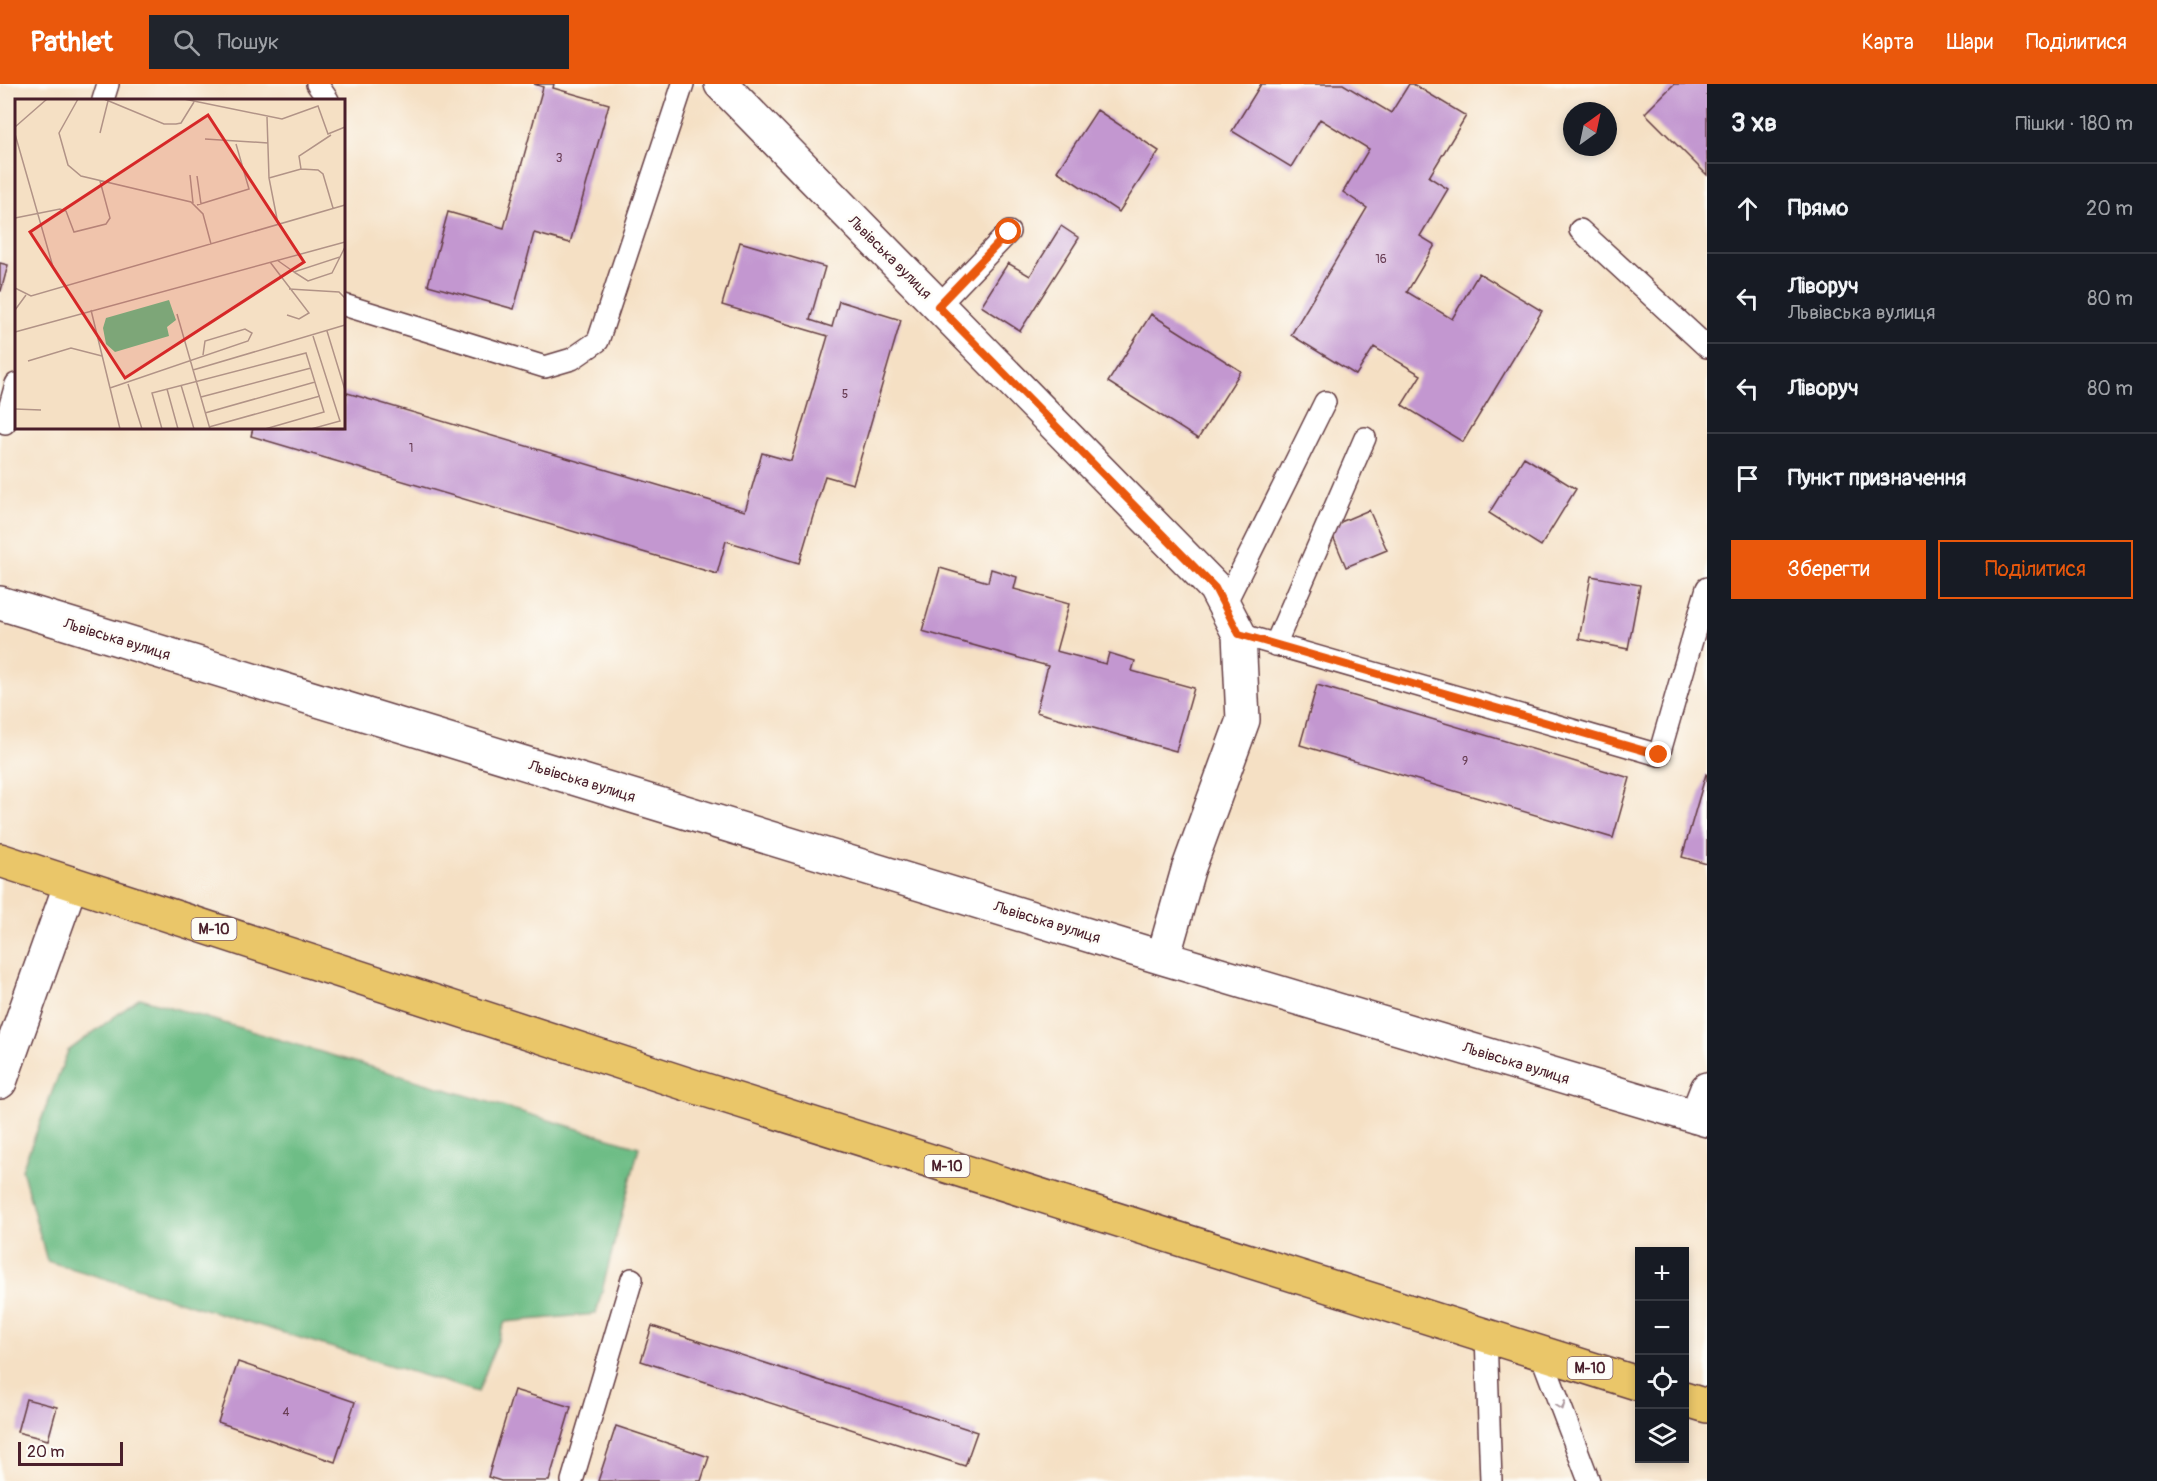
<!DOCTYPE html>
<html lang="uk">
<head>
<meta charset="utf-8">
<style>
	body { margin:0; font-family:Pangolin,sans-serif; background:#20242c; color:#f1f3f6 }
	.controls { position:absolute; right:18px; bottom:18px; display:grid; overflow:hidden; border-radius:0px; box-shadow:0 3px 9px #0003 }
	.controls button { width:54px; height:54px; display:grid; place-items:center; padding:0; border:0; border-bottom:2px solid #363941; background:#171b24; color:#f1f3f6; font:30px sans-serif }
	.compass { position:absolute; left:1563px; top:18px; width:54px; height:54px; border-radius:50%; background:#171b24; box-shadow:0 3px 9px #0003; rotate:33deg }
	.scale { position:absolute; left:18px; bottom:15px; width:105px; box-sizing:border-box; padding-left:6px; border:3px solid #4a1f2b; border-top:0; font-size:16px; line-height:21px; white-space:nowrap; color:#4a1f2b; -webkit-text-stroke:4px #fdfcf7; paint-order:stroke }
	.stop { position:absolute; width:18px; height:18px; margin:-14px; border:4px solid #ea580c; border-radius:50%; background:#fff }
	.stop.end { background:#ea580c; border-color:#fff; box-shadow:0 2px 6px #0008 }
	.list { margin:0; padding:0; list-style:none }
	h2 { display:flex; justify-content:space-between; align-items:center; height:78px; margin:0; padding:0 24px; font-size:26px }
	h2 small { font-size:20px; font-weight:400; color:#9ea1a6 }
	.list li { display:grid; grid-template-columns:39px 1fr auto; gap:18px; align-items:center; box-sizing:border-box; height:90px; padding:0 24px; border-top:2px solid #363941 }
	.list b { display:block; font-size:22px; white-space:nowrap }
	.list p { margin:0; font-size:20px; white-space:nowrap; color:#9ea1a6 }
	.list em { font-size:20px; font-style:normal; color:#9ea1a6 }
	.actions { display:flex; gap:12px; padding:18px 24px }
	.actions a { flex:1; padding:14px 0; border:2px solid #ea580c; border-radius:0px; text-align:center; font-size:21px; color:#ea580c }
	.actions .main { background:#ea580c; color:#fff }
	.icon { flex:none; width:33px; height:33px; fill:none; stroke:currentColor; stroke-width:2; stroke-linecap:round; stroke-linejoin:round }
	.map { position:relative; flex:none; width:1707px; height:1397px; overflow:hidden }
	header { display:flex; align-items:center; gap:36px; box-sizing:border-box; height:84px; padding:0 30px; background:#ea580c; color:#fff }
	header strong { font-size:28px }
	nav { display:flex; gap:33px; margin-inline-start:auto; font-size:21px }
	.search { width:420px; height:54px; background:#20242c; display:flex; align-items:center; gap:15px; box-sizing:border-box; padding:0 21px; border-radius:0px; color:#9ea1a6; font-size:22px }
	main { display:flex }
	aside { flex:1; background:#171b24 }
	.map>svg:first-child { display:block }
	.forest { fill:#6ebd86; stroke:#5c6e58; stroke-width:1.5 }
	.building { fill:#c397d0 }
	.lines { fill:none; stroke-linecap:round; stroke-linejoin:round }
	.lane-casing { stroke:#643c42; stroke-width:24 }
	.street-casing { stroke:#643c42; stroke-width:36 }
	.highway-casing { stroke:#643c42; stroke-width:36 }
	.lane { stroke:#fff; stroke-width:21 }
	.street { stroke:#fff; stroke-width:33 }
	.highway { stroke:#eac669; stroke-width:33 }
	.oneway { stroke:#ae9aa0 }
	.route { stroke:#ea580c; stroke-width:8 }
	.labels { text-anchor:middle; stroke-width:5; stroke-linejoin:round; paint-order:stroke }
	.number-label { font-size:12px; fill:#683d54 }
	.shield { fill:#fdfcf7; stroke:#806168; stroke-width:1.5 }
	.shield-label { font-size:14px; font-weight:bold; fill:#4a1f2b }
	.street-label { font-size:15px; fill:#4a1f2b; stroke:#fdfcf7 }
	.inset-road { fill:none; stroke:#b19387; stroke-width:1.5 }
	.view { fill:#d62828; fill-opacity:0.15; stroke:#d62828; stroke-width:3 }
	.inset-edge { fill:none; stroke:#4a1f2b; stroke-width:3 }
</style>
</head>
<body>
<header>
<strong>Pathlet</strong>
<div class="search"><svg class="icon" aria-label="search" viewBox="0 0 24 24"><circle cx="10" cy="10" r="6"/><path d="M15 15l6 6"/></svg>Пошук</div>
<nav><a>Карта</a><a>Шари</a><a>Поділитися</a></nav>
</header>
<main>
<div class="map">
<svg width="1707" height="1397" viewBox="0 0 1707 1397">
	<rect width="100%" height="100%" fill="#fdfcf7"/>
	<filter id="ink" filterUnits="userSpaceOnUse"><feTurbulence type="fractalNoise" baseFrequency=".0167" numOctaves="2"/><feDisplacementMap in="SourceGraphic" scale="12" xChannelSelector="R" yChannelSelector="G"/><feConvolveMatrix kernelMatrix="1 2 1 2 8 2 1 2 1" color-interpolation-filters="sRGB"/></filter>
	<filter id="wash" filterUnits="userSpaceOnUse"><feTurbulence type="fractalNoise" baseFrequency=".008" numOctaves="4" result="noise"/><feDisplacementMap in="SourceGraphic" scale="24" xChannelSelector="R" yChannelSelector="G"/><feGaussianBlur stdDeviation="1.35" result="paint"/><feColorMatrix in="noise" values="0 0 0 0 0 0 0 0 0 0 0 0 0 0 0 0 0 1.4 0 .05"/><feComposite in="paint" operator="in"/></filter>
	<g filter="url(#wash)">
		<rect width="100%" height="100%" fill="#f5e0c4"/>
		<path class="forest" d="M 140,914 L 639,1063 L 596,1230 L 505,1238 L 478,1308 L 47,1177 L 22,1085 L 68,967 Z"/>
		<g id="blocks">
			<path class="building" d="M 534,0 L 554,0 L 553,4 L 609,20 L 570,159 L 534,149 L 514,225 L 428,201 L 448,128 L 504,144 L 543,3 Z
				M 1261,0 L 1343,0 L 1391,29 L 1409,0 L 1413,0 L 1466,32 L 1429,93 L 1448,105 L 1420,152 L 1435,161 L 1407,208 L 1452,235 L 1479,189 L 1542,227 L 1463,358 L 1402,321 L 1421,291 L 1374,263 L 1356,291 L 1291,251 L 1367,124 L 1343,108 L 1369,65 L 1320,35 L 1291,83 L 1232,47 Z
				M 1674,0 L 1707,0 L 1707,91 L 1645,29 Z
				M 1097,26 L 1159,67 L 1119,128 L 1057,87 Z
				M 1061,142 L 1079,154 L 1020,247 L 981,222 L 1008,179 L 1030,192 Z
				M 740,158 L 825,183 L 810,236 L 832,243 L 839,217 L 901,236 L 853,400 L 825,392 L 799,479 L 726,457 L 717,490 L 251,352 L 253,344 L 344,344 L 344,308 L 745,427 L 762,369 L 791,377 L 828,252 L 722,221 Z
				M 0,179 L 8,181 L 1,207 L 0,207 Z
				M 1151,230 L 1241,287 L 1198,355 L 1108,298 Z
				M 1524,373 L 1576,405 L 1541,462 L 1489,429 Z
				M 1369,426 L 1387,466 L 1346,483 L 1329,443 Z
				M 940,484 L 988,498 L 991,485 L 1017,493 L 1014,505 L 1069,520 L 1056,567 L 1106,580 L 1109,569 L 1135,577 L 1132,587 L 1194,604 L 1176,667 L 1036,628 L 1048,582 L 922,547 Z
				M 1591,492 L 1640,501 L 1628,565 L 1579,555 Z
				M 1317,601 L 1630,694 L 1613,754 L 1300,661 Z
				M 1706,690 L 1707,691 L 1707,780 L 1682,773 Z
				M 652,1242 L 977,1348 L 965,1382 L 641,1277 Z
				M 238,1278 L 355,1318 L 335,1378 L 218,1338 Z
				M 514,1306 L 571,1323 L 549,1397 L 501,1397 L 488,1393 Z
				M 26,1315 L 57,1323 L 48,1356 L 17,1348 Z
				M 616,1342 L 709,1373 L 701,1397 L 598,1397 Z"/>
		</g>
	</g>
	<g filter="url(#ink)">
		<use href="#blocks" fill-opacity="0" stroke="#643c42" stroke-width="1.5"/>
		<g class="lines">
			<g class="lane-casing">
				<path id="lane" d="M 317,0 L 328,16
					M 103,16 L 108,0
					M 1580,146 L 1707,263
					M 344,221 L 545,283 L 572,275 L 598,257 L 683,0
					M 938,222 L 1009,148
					M 5,339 L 16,300
					M 1224,522 L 1325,318
					M 1239,550 L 1659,671 L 1707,504
					M 1275,561 L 1365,354
					M 1486,1251 L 1491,1397
					M 1540,1268 L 1589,1397
					M 572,1397 L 632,1195"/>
			</g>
			<g class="street-casing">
				<path id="street" d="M 721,0 L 1215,504 L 1239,550 L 1243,636 L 1188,786 L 1163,874
					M 0,519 L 1163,874 L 1707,1036
					M 0,998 L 71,799
					M 1696,1033 L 1707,1005"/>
			</g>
			<g class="highway-casing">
				<path id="highway" d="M 0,776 L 696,1003 L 1640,1300
					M 1684,1315 L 1707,1322"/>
			</g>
			<use href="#lane" class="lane"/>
			<use href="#street" class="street"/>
			<use href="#highway" class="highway"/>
		</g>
		<defs><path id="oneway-chevron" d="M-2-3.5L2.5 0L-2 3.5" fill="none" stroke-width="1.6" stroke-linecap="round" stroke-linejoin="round" transform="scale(1.5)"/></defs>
		<use class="oneway" href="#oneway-chevron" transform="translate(1561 1322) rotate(69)"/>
	</g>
	<g class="lines" filter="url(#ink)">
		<path class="route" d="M 1009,148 L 938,222 L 1215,504 L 1239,550 L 1659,671"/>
	</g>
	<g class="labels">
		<g class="number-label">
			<text x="559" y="78">3</text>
			<text x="1381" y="179">16</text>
			<text x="845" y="314">5</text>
			<text x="411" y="368">1</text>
			<text x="1465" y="681">9</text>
			<text x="286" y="1332">4</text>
		</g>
		<g class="shield">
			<rect x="191.5" y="834" width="45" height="22" rx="4.5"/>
			<rect x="924.5" y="1071" width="45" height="22" rx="4.5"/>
			<rect x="1567.5" y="1273" width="45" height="22" rx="4.5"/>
		</g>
		<g class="shield-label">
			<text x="214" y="850">М-10</text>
			<text x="947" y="1087">М-10</text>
			<text x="1590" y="1289">М-10</text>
		</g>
		<g class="street-label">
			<text transform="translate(890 173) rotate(45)" y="5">Львівська вулиця</text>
			<text transform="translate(117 555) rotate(17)" y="5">Львівська вулиця</text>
			<text transform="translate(582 697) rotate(17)" y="5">Львівська вулиця</text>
			<text transform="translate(1047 838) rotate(17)" y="5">Львівська вулиця</text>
			<text transform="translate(1516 979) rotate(17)" y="5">Львівська вулиця</text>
		</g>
	</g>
	<g transform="translate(15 15)">
		<rect width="330" height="330" fill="#f5e0c4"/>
		<path d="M 154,201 L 161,221 L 152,228 L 154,237 L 100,253 L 91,245 L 88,229 L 91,219 Z" fill="#6ebd86"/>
		<path class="inset-road" d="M 63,0 L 44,34 L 53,66 L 66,77 L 176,103 L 188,115 L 196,145M 89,0 L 149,25 L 161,25 L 166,24 L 179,3M 169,0 L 267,20 L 303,7 L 313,35 L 330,28M 252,18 L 254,79 L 263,125M 0,28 L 32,0M 85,34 L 93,2M 0,35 L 38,168M 190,40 L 253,44M 286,70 L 284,57 L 316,36M 175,76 L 178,104M 182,77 L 186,105M 254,79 L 286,70 L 303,71 L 308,75 L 318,109M 182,106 L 234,90 L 221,45M 0,119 L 45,110 L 51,112 L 59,133 L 91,125 L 95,119 L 85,82M 262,161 L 279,173 L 325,158 L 330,148M 255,163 L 294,214 L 284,220 L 272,216M 279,173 L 293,182 L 317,174 L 325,158M 0,189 L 16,197 L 330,106M 274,190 L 324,193 L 330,199M 0,211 L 11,196M 76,211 L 105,330M 162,215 L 195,330M 312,232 L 330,291M 0,233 L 330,143M 13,262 L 56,249 L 87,257M 178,271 L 330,226M 113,285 L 127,330M 166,286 L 179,330M 95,289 L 233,242 L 237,234 L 230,230 L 190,242 L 188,256M 152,290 L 163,330M 186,298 L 296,269M 0,310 L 26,311M 190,314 L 300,283M 194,328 L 305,297M 147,330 L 137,294 L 291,254 L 309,313 L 250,330M 296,330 L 325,322 L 298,237"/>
		<path class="view" d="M 193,16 L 289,163 L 110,279 L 15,133 Z"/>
		<rect width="330" height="330" class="inset-edge"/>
	</g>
</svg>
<div class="controls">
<button>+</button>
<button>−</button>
<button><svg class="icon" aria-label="locate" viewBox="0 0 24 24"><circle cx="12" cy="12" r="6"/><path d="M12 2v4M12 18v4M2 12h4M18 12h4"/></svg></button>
<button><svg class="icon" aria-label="layers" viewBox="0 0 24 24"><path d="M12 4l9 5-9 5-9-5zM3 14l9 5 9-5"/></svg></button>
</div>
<svg class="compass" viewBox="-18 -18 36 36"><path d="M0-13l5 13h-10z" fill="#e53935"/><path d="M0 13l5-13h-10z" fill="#9ea1a6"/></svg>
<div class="scale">20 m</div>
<div class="stop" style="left:1009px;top:148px"></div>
<div class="stop end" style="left:1659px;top:671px"></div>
</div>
<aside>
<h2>3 хв<small>Пішки · 180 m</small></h2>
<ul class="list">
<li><svg class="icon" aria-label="ahead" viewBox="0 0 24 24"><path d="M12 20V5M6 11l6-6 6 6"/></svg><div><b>Прямо</b></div><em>20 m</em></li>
<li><svg class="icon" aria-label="left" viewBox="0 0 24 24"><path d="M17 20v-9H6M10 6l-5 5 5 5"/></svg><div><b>Ліворуч</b><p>Львівська вулиця</p></div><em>80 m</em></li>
<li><svg class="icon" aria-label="left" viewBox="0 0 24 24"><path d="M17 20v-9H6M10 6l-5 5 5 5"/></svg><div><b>Ліворуч</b></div><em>80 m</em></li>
<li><svg class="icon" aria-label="arrive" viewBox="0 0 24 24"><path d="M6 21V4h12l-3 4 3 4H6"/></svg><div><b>Пункт призначення</b></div></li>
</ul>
<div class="actions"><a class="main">Зберегти</a><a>Поділитися</a></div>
</aside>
</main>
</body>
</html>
